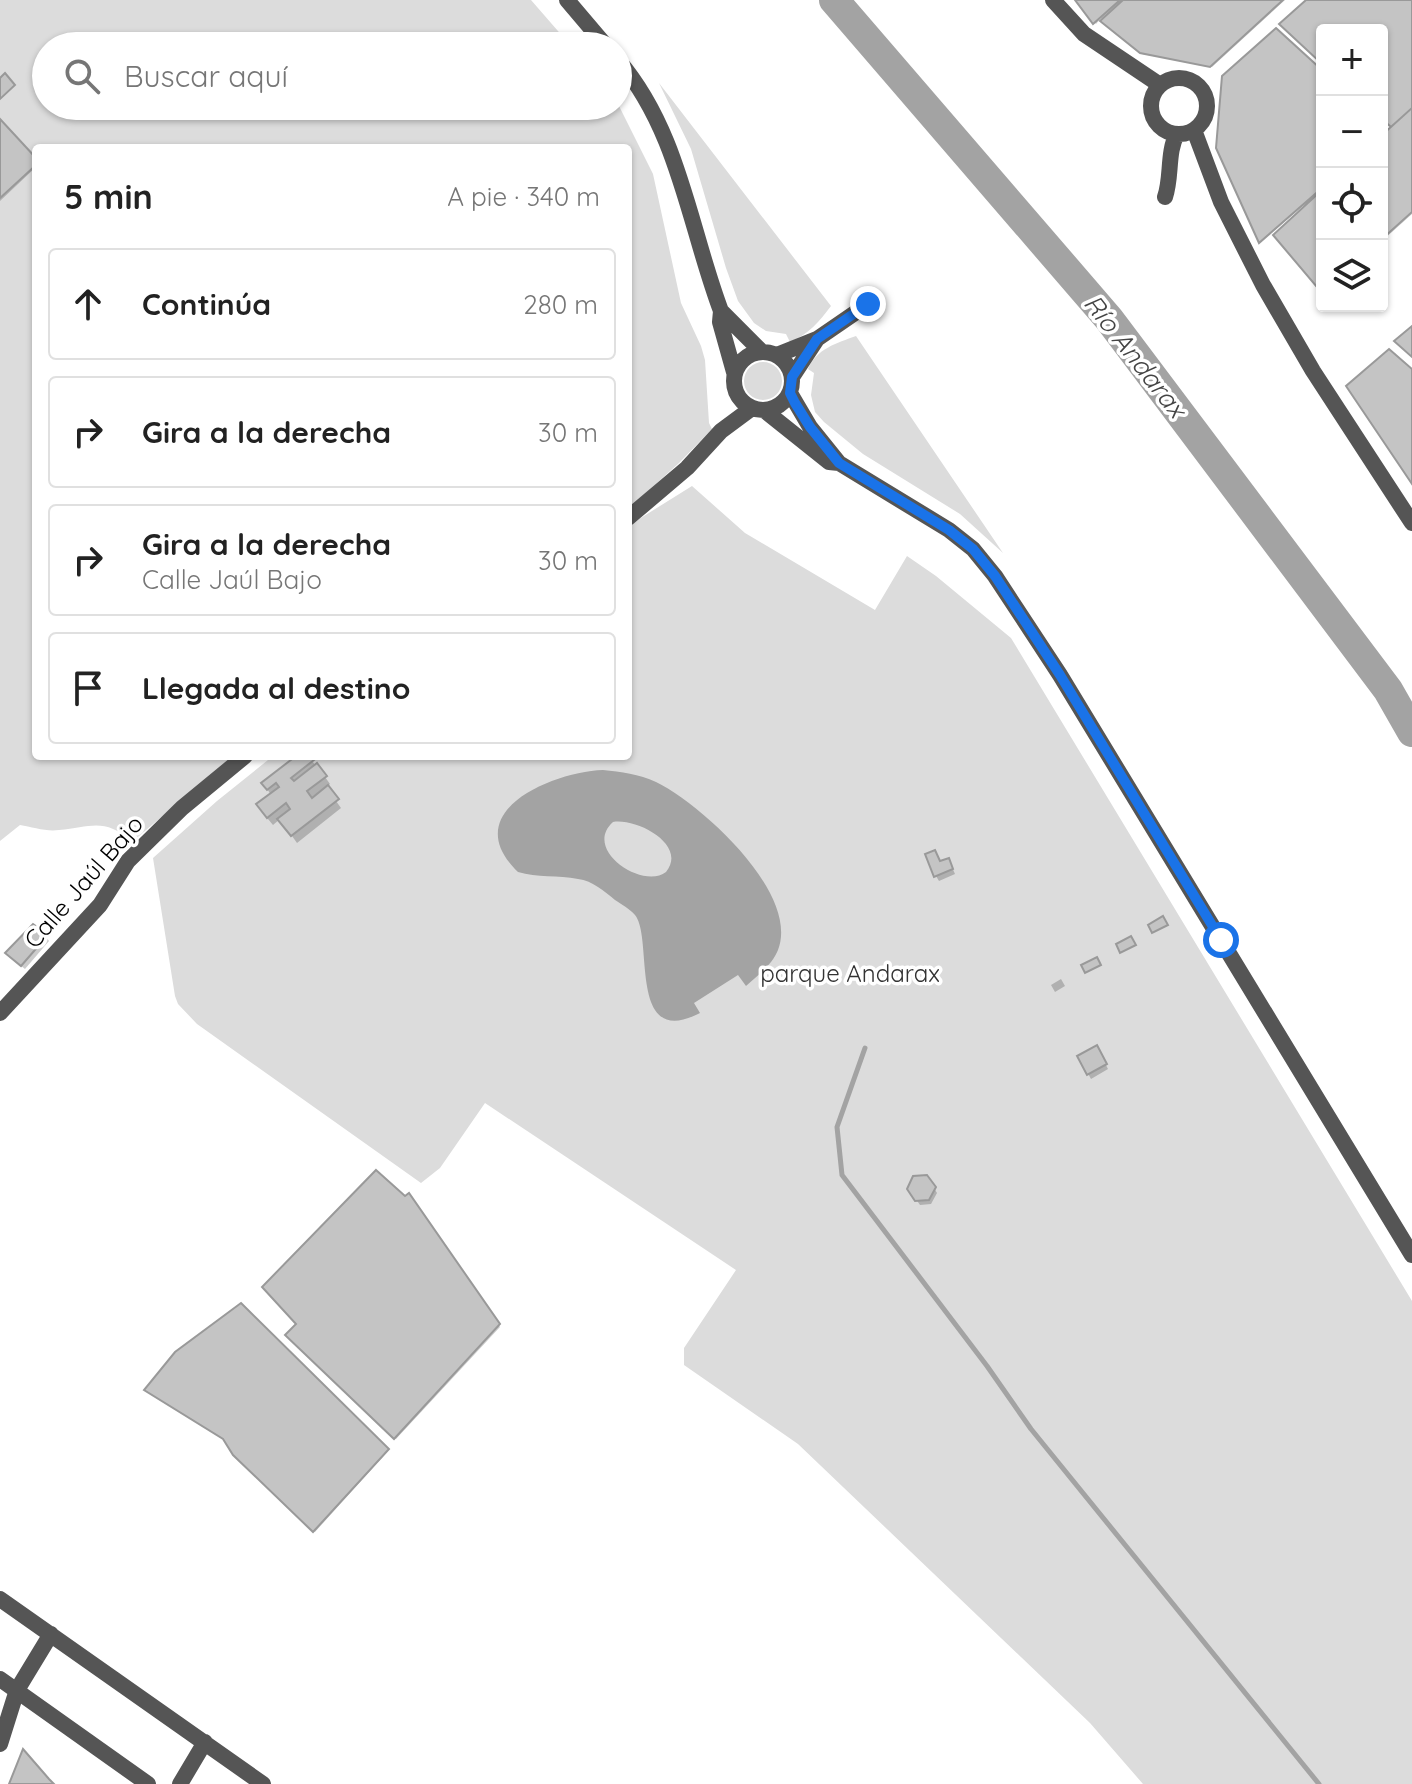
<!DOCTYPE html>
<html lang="es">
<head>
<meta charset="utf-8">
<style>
	body { margin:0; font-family:Quicksand,sans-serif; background:#f6f6f6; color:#222 }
	.controls { position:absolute; right:24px; top:24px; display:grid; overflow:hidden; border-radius:8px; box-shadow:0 2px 6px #0004 }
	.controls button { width:72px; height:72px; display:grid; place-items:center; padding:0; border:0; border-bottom:2px solid #e0e0e0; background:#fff; color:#222; font:40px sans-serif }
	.stop { position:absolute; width:24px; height:24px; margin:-18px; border:6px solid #1a73e8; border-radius:50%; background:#fff }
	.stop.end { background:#1a73e8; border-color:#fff; box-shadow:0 2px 8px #0008 }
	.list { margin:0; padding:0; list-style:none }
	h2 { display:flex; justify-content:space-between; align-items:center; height:104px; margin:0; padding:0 32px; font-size:34px }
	h2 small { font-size:26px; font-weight:400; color:#767676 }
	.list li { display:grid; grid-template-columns:52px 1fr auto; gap:24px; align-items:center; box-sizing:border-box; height:112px; margin:0 16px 16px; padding:0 16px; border:2px solid #e0e0e0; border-radius:8px }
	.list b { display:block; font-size:30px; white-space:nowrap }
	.list p { margin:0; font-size:26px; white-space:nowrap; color:#767676 }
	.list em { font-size:26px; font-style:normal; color:#767676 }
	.icon { flex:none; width:44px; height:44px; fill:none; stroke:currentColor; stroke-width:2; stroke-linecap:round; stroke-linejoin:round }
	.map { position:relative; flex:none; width:1412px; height:1784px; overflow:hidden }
	.search { position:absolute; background:#fff; box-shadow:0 2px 6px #0004; left:32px; top:32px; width:600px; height:88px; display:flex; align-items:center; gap:20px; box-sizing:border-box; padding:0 28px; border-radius:44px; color:#767676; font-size:30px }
	.panel { position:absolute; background:#fff; box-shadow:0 2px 6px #0004; left:32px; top:144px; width:600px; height:616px; border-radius:8px }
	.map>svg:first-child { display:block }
	.green { fill:#dcdcdc }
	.water { fill:#a3a3a3; fill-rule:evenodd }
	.shadow { fill:#0003 }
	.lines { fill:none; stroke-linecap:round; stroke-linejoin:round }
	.stream { stroke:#a3a3a3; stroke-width:5 }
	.river { stroke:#a3a3a3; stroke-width:30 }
	.building { fill:#c4c4c4; stroke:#999; stroke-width:2 }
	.street { stroke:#555; stroke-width:16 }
	.route { stroke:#1a73e8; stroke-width:10 }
	.labels { text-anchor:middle; stroke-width:7; stroke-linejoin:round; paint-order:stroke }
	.street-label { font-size:24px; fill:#000; stroke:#fff }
	.park-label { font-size:24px; fill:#333; stroke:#fff }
	.water-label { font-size:26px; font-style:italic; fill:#444; stroke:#fff }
</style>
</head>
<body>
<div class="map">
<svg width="1412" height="1784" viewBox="0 0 1412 1784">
	<rect width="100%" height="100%" fill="#fff"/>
	<path class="green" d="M 0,0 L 531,0 L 571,46 L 46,46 L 46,106 L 618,104 L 653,174 L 681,303 L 701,346 L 705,360 L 709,423 L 712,429 L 679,463 L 628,509 L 628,148 L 36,148 L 36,756 L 233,756 L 132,842 C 105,817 91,827 59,830 C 47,832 32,827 20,825 L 0,841 Z
		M 659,83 L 831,306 C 819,322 809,334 790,342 L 786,334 L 766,331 L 754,323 L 738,301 L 726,268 L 691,149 Z
		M 856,336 L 1003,553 L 960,514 L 863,454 L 824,422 L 815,412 L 811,395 L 814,373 L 808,369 C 816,349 837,343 856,336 Z
		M744 381a19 19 0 1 1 38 0a19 19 0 1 1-38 0Z
		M 692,486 L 745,533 L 875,610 L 907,556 L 936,576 L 1011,638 L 1412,1301 L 1412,1784 L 1143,1784 L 1090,1723 L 798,1444 L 684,1365 L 684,1348 L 736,1270 L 485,1103 L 440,1168 L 421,1183 L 197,1024 L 178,1004 L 175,996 L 153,858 L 217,801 L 273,756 L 628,756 L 628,526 Z"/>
	<path class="water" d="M 603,770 C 621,772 639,774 656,782 C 701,804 800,893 778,950 C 772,965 758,975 746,986 L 738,975 L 694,1003 L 700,1013 C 627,1051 654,938 635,915 C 630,909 621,904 615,900 C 604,891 593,881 578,879 C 558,875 537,878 518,872 C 456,812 552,772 603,770 ZM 613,822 C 637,818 688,845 666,872 C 643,890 582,850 613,822 Z"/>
	<path class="shadow" d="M 1077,0 L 1285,0 L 1212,67 L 1142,54 L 1101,18 L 1096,24 Z
		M 1309,0 L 1412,0 L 1412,214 L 1382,241 L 1382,129 L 1387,133 L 1393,128 L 1382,118 L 1382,30 L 1322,30 L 1322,63 Z
		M 0,122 L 36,161 L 36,167 L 0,201 Z
		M 300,756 L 308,756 L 325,777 L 330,784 L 326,787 L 341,808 L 297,843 L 280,819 L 273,825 L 263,813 L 271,795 L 264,784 Z
		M 940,864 L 951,865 L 955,874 L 939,881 L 936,876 Z
		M 46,937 L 49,941 L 25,969 L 11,958 Z
		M 1061,979 L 1065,986 L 1055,992 L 1051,985 Z
		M 1097,1048 L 1108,1069 L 1091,1079 L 1079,1057 Z
		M 934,1188 L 937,1193 L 931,1204 L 920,1205 L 909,1189 Z
		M 409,1195 L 500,1327 L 396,1439 L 288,1336 Z
		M 147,1392 L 387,1450 L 388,1451 L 315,1532 L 236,1457 L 226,1441 Z"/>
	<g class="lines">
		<path class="stream" d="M 865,1048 L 837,1127 L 842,1175 L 987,1366 L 1031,1429 L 1319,1784"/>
		<path class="river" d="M 834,0 L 1109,319 L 1388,690 L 1412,732"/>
	</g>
	<path class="building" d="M 1075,0 L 1120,0 L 1093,24 Z
		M 1123,0 L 1283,0 L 1210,67 L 1140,53 L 1100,21 Z
		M 1306,0 L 1412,0 L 1412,108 L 1391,127 L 1382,119 L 1382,30 L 1322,30 L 1322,64 L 1279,24 Z
		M 1276,28 L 1322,70 L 1322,188 L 1259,243 L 1216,148 L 1222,76 Z
		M 5,73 L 15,85 L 0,99 L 0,78 Z
		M 1412,108 L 1412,212 L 1382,239 L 1382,135 Z
		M 0,119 L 36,158 L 36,165 L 0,198 Z
		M 1322,190 L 1322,293 L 1273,235 Z
		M 1412,326 L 1412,357 L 1394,341 Z
		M 1389,349 L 1412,369 L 1412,484 L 1346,386 Z
		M 296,756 L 310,756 L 314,760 L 291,778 L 294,781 L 317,763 L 327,776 L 307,791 L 312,798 L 328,785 L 339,799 L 291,836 L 277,819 L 290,809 L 286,803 L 267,818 L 256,804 L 279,787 L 276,783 L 267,790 L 261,783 Z
		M 935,850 L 940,861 L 949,858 L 953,869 L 934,877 L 925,854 Z
		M 1163,916 L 1168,925 L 1152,933 L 1148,925 Z
		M 33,924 L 48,935 L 21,966 L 5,953 Z
		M 1131,936 L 1136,945 L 1120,953 L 1116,944 Z
		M 1097,957 L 1101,965 L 1085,973 L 1081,965 Z
		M 1097,1045 L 1107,1064 L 1087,1075 L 1077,1056 Z
		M 376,1170 L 405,1196 L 409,1193 L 500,1324 L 394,1439 L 285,1335 L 296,1324 L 262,1287 Z
		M 927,1175 L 936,1187 L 929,1200 L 915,1201 L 907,1189 L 913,1176 Z
		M 241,1303 L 389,1449 L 313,1532 L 233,1455 L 223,1439 L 144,1390 L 175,1352 Z
		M 23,1749 L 49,1779 L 54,1784 L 9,1784 Z"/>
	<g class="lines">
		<path class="street" d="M 567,0 L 606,46
			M 1053,0 L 1084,34 L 1160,85
			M 618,60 C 679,131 689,226 721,311 L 720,322 L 734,372
			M1151 106a28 28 0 1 1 56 0a28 28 0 1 1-56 0Z
			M 1194,130 L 1221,202 L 1263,285 L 1313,371 L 1412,523
			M 1165,197 C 1172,177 1167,152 1177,134
			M 721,311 L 761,351
			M734 381a29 29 0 1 1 58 0a29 29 0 1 1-58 0Z
			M 777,355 L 817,339 L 868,304
			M 792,377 L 817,339
			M 790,393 L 810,427 L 839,463
			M 764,410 L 829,462 L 839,463 L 949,530 L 973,549 L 995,576 L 1060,675 L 1412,1255
			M 628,518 L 687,468 L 721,431 L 752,408
			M 0,1013 L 100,905 L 128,861 L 182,808 L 245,756
			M 0,1599 L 263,1784
			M 0,1679 L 148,1784
			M 0,1744 L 17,1690 L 51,1634
			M 180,1784 L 205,1742"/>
	</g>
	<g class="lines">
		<path class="route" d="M 868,304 L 817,339 L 792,377 L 790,393 L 795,403 L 810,427 L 839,463 L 949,530 L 973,549 L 995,576 L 1060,675 L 1221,940"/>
	</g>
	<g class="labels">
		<g class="street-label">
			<text transform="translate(84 882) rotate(-49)" y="8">Calle Jaúl Bajo</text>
		</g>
		<g class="park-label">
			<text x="850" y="982">parque Andarax</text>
		</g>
		<g class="water-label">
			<text transform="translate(1135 356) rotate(52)" y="9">Río Andarax</text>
		</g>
	</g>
</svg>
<div class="controls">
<button>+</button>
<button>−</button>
<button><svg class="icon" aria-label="locate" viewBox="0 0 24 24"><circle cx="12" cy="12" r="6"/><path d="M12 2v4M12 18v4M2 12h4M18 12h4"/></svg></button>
<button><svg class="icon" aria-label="layers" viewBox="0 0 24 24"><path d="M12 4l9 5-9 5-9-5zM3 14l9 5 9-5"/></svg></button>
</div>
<div class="stop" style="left:1221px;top:940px"></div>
<div class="stop end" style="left:868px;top:304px"></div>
<div class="search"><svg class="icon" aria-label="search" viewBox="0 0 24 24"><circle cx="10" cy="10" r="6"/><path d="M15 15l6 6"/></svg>Buscar aquí</div>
<section class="panel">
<h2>5 min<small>A pie · 340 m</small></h2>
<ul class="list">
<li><svg class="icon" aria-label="ahead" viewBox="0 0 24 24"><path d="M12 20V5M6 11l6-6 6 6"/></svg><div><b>Continúa</b></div><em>280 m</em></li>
<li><svg class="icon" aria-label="right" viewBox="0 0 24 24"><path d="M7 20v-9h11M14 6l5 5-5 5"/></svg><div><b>Gira a la derecha</b></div><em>30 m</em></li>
<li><svg class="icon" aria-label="right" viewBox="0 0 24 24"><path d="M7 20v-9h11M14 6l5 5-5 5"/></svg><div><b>Gira a la derecha</b><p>Calle Jaúl Bajo</p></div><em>30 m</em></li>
<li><svg class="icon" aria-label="arrive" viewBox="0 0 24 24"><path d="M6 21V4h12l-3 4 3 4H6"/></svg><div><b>Llegada al destino</b></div></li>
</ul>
</section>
</div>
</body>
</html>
